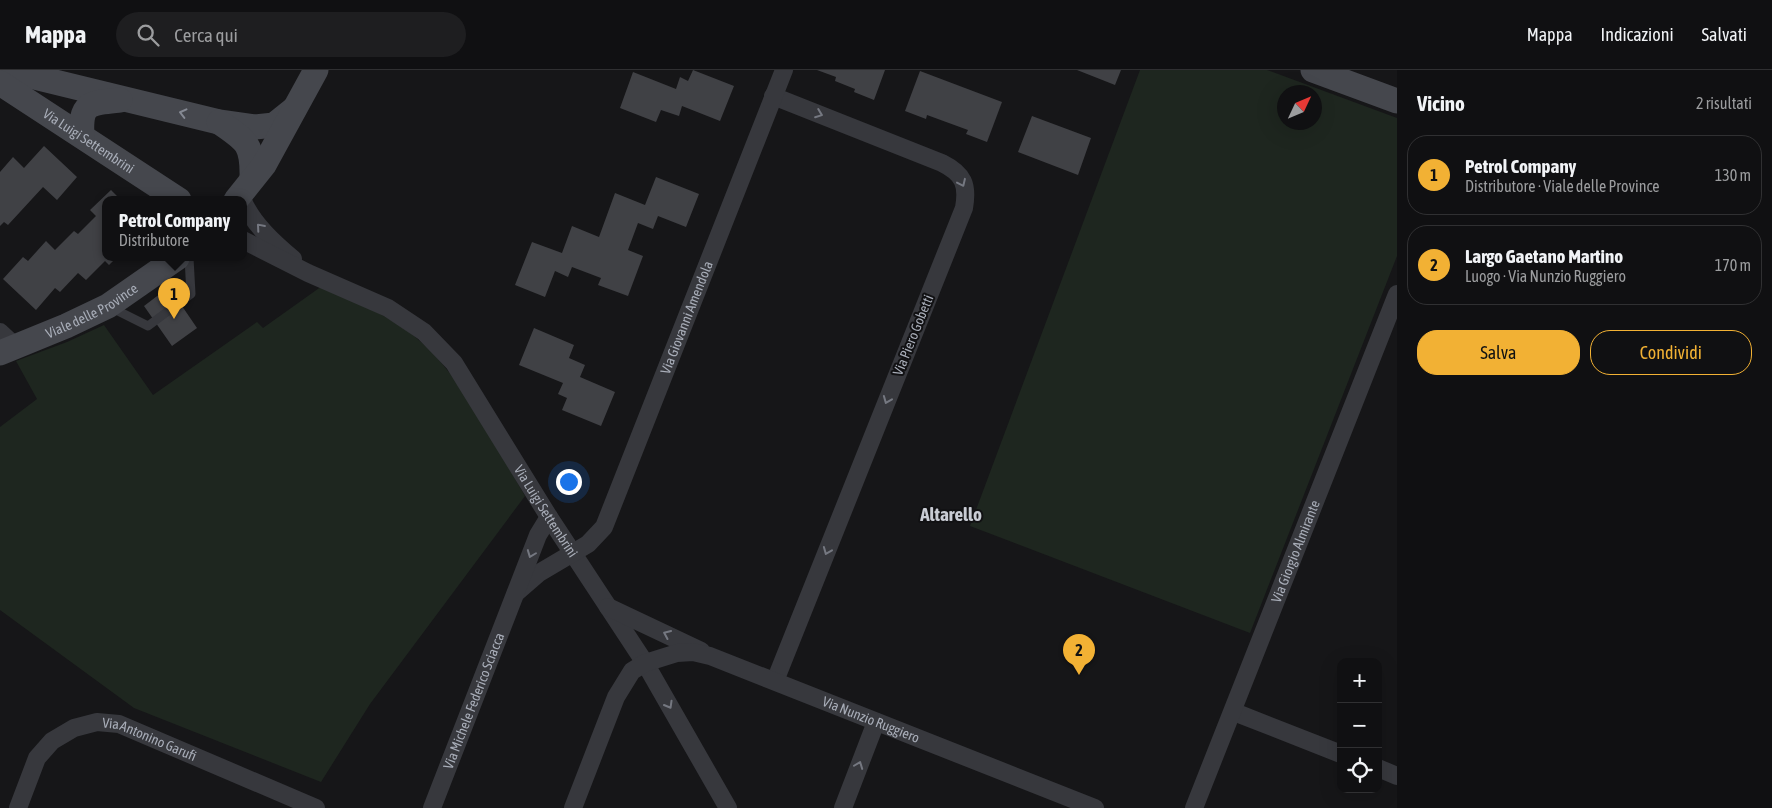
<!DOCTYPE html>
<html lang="it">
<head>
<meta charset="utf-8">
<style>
	body { margin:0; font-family:"Asap Condensed",sans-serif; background:#1e1e20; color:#f1f3f6 }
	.controls { position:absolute; right:15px; bottom:15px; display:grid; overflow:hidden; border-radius:10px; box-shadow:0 5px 20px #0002 }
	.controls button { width:45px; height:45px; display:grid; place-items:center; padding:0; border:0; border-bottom:1px solid #303032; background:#101012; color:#f1f3f6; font:25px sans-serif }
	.compass { position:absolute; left:1277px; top:15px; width:45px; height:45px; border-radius:50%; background:#101012; box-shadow:0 5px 20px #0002; rotate:46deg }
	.you { position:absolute; left:568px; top:411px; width:18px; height:18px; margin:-12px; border:4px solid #fff; border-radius:50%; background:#1a73e8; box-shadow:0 0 0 8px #1a73e833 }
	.badge { display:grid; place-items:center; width:32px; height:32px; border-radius:50%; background:#f2b134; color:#111; font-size:16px; font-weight:700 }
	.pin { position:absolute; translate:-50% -41px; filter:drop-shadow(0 1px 2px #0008) }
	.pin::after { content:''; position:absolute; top:26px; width:18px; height:15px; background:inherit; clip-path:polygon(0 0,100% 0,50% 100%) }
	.popup { position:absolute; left:102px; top:126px; width:145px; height:65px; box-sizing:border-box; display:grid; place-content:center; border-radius:10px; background:#101012; filter:drop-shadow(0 1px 4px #0005); font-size:16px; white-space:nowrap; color:#9c9d9f }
	.popup b { font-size:19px; color:#f1f3f6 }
	.popup::after { content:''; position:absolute; left:50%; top:100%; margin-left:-10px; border:10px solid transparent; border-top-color:#101012 }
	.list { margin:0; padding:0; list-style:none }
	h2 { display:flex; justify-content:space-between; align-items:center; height:65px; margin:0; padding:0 20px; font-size:21px }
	h2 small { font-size:16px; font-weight:400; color:#9c9d9f }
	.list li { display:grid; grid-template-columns:32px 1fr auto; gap:15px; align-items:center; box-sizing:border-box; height:80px; margin:0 10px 10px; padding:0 10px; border:1px solid #303032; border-radius:20px }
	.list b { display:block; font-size:19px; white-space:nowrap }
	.list p { margin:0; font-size:16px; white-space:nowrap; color:#9c9d9f }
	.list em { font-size:16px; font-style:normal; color:#9c9d9f }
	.actions { display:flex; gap:10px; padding:15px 20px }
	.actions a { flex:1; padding:11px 0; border:1px solid #f2b134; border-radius:20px; text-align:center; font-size:18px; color:#f2b134 }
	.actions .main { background:#f2b134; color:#111 }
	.icon { flex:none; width:28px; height:28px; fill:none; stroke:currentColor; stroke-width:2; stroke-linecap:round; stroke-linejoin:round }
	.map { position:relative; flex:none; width:1397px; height:738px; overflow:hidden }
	header { display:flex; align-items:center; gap:30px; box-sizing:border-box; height:70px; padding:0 25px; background:#101012; border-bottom:1px solid #303032 }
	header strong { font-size:24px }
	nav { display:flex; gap:28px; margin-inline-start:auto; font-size:18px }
	.search { width:350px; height:45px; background:#1e1e20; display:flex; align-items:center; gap:12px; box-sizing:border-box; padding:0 18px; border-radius:28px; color:#9c9d9f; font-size:19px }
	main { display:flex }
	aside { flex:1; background:#101012 }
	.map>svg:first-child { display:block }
	.green { fill:#1e261f; fill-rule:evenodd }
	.building { fill:#404145 }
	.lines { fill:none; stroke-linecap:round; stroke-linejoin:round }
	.lane { stroke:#37383d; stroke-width:9 }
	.street { stroke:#37383d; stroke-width:18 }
	.secondary { stroke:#45474d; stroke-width:25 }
	.oneway { stroke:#858993 }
	.oneway2 { stroke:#757881 }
	.labels { text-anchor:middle; stroke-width:4; stroke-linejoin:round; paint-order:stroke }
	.street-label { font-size:14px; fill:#a8adb8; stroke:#111113 }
	.district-label { font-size:19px; font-weight:bold; fill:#c9ccd4; stroke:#111113 }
</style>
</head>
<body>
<header>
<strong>Mappa</strong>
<div class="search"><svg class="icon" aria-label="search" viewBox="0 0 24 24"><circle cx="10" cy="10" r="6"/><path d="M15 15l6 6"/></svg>Cerca qui</div>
<nav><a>Mappa</a><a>Indicazioni</a><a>Salvati</a></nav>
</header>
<main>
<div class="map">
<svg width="1397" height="738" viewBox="0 0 1397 738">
	<rect width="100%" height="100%" fill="#161618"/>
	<path class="green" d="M 1140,0 L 1267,0 L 1397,48 L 1397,186 L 1250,563 L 970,456 ZM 1314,22 L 1314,52 L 1284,52 L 1284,22 Z
		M 322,216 C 351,229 380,242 406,260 C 457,295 494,373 525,426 L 370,634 L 321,712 L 134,638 L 0,540 L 0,357 L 37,329 L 16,291 L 67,272 L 104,255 L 153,325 L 257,252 L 263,258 Z"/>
	<path class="building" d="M 693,0 L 734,16 L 720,51 L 682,36 L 679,46 L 661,40 L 656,52 L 620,38 L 633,2 L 676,19 L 680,7 L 688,11 Z
		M 817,0 L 885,0 L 874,30 L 854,22 L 855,19 L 835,11 L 836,7 Z
		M 1077,0 L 1121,0 L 1115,15 Z
		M 920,1 L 1002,32 L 987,72 L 966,64 L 968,60 L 927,45 L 926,49 L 905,41 Z
		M 1032,46 L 1091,68 L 1078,105 L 1018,82 Z
		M 44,76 L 77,107 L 57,130 L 43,117 L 8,155 L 4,152 L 0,156 L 0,102 L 13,87 L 24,98 Z
		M 656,107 L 699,124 L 686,157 L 658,146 L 653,159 L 638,153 L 628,180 L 643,186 L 628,226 L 598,215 L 601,208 L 572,197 L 568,207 L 555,201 L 545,227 L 515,215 L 532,172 L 562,183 L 572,156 L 599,167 L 615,123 L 645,135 Z
		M 111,120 L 121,130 L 105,130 L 105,188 L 116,188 L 109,195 L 105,191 L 86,210 L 78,203 L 60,222 L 55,218 L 36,240 L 3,209 L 23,187 L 28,191 L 46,171 L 55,180 L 74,161 L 78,164 L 96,146 L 90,140 Z
		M 169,217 L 197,258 L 172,276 L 144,236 Z
		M 534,258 L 574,275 L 569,288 L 585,295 L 580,307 L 615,322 L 601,356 L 562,340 L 567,328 L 558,324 L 563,313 L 519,295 Z"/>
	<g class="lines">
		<path class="lane" d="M 110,237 L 148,256 L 191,224 L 189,188"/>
		<g class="street">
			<path d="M 773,26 L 942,93 C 964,104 968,115 964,138 L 775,611"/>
			<path d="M 243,131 C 253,154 274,173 293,189"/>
			<path id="s1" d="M 243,170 L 308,203 L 388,238 L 424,262 L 454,293 L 549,447 L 645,593 L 728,738"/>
			<path d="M 0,262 L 15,276"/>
			<path id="s2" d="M 516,523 L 539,503 L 588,474 L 604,457 L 784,0"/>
			<path d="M 608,537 L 701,581"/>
			<path d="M 1234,642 L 1341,684"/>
			<path d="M 1378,698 L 1397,706"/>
			<path id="s3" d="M 18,738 L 37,688 L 52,671 L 74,658 L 97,652 L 119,654 L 316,738"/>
			<path id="s4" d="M 432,738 L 538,465 L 549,447"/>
			<path id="s5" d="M 573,738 L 616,627 L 632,601 L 645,593 L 677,583 L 693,582 L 710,586 L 1095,738"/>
			<path d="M 843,738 L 876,652"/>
			<path id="s6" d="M 1194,738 L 1397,224"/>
		</g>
		<g class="secondary">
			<path d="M 6,0 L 219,52 L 255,57 L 274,55 L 294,39"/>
			<path d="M 1313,0 L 1397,31"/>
			<path id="s7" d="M 0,13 L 179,130"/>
			<path d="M 219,52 C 247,71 253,74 252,109"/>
			<path d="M 82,66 C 80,32 90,33 120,30"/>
			<path d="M 236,130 L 264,95 L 316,0"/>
			<path id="s8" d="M 0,283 L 66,256 L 108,236 L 177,188"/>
		</g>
	</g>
	<defs><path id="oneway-chevron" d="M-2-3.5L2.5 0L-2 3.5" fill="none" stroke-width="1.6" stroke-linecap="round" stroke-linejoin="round" transform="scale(1.25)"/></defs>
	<use class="oneway" href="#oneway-chevron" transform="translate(183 43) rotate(-166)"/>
	<g class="oneway2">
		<use href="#oneway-chevron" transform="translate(819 44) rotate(21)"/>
		<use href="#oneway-chevron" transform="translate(962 113) rotate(65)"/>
		<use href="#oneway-chevron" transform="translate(260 157) rotate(-131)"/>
		<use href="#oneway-chevron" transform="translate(887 330) rotate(112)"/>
		<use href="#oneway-chevron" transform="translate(827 481) rotate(112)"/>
		<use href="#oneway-chevron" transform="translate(531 484) rotate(111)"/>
		<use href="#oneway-chevron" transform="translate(667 564) rotate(-156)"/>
		<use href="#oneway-chevron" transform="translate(669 635) rotate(60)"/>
		<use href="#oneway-chevron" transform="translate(859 695) rotate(-69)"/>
	</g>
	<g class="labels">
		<g class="street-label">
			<text dy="5" stroke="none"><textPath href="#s7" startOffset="106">Via Luigi Settembrini</textPath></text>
			<text dy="5" stroke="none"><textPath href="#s8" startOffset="101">Viale delle Province</textPath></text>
			<text dy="5" stroke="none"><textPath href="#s2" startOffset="336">Via Giovanni Amendola</textPath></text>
			<text transform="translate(913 265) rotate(-68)" y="5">Via Piero Gobetti</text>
			<text dy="5" stroke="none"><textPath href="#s1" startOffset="421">Via Luigi Settembrini</textPath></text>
			<text dy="5" stroke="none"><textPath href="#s6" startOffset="276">Via Giorgio Almirante</textPath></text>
			<text dy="5" stroke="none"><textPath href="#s4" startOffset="115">Via Michele Federico Sciacca</textPath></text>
			<text dy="5" stroke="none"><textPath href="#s5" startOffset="405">Via Nunzio Ruggiero</textPath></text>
			<text dy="5" stroke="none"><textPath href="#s3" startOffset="181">Via Antonino Garufi</textPath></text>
		</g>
		<g class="district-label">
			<text x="951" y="451">Altarello</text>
		</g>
	</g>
</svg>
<div class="controls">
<button>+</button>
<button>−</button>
<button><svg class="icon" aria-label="locate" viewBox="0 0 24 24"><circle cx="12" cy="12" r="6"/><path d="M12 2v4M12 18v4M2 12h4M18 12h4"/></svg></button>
</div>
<svg class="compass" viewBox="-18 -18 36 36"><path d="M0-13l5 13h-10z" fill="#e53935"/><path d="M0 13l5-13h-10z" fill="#9c9d9f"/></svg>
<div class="you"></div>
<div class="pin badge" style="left:174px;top:249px">1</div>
<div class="popup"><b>Petrol Company</b>Distributore</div>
<div class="pin badge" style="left:1079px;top:605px">2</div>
</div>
<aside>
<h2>Vicino<small>2 risultati</small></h2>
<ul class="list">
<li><span class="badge">1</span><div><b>Petrol Company</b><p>Distributore · Viale delle Province</p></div><em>130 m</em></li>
<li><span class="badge">2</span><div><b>Largo Gaetano Martino</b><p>Luogo · Via Nunzio Ruggiero</p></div><em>170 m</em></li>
</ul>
<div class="actions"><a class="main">Salva</a><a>Condividi</a></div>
</aside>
</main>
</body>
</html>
